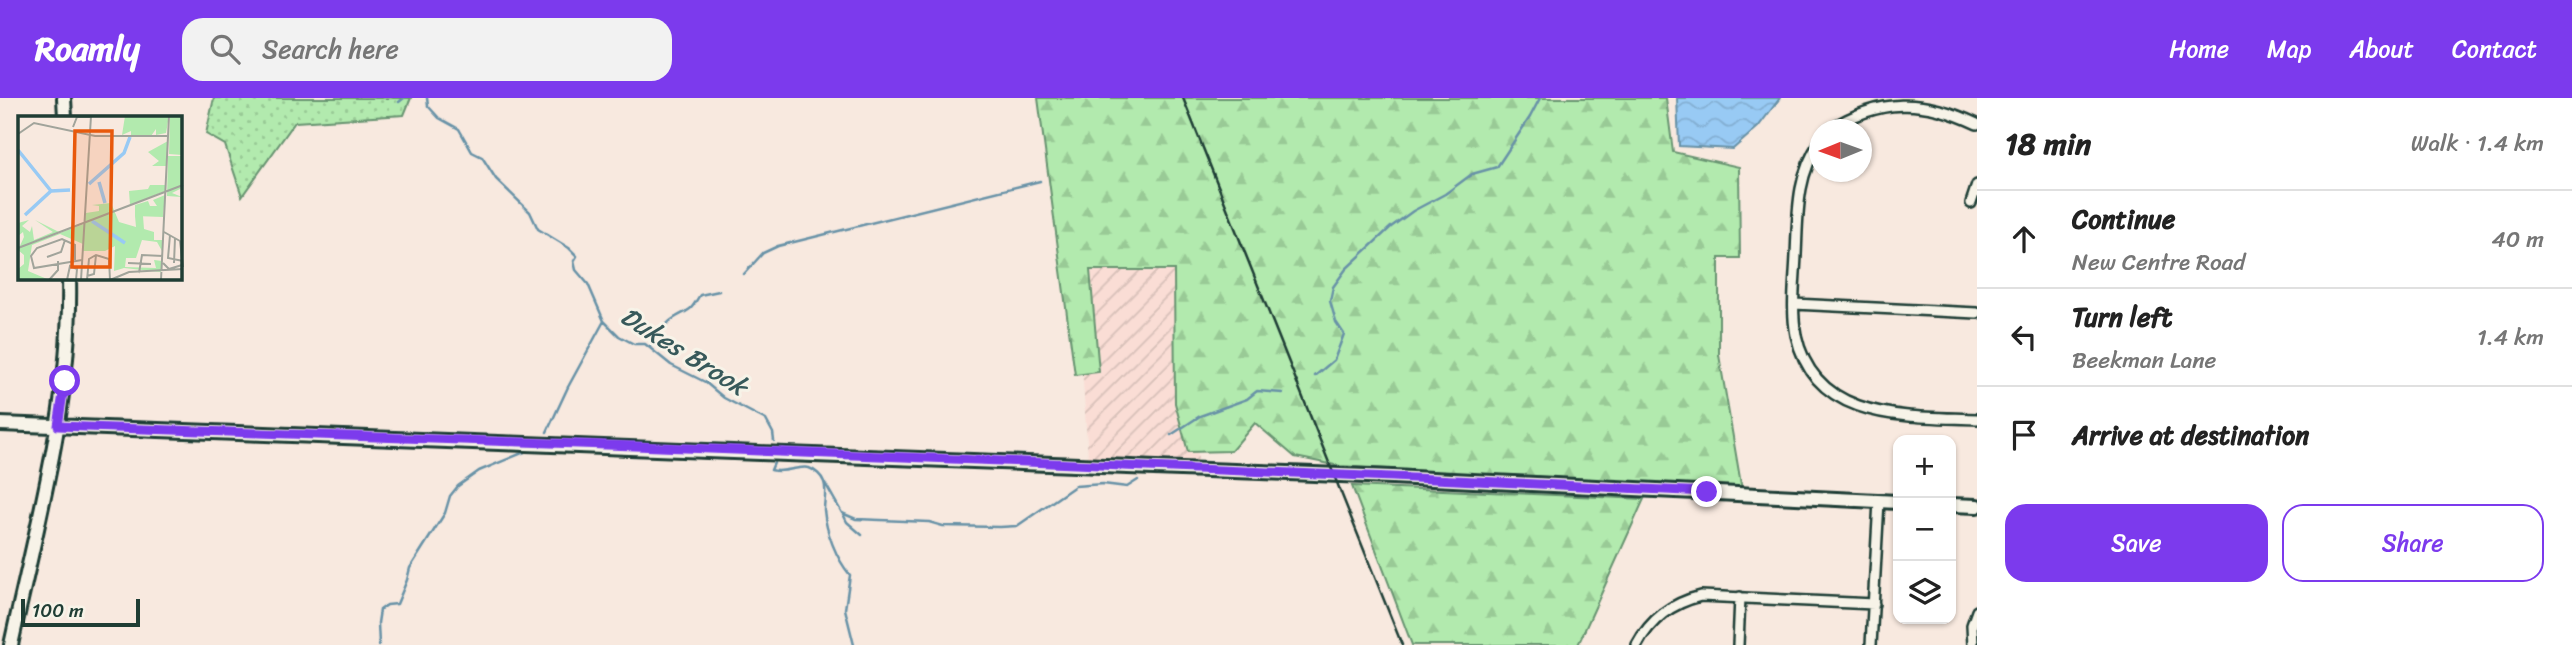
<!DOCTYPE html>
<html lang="en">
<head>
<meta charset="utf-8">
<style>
	body { margin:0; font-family:Sriracha,sans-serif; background:#f2f2f2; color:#222 }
	.controls { position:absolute; right:21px; bottom:21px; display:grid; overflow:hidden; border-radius:14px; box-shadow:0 2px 5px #0004 }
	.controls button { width:63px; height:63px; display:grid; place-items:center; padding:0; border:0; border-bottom:2px solid #e0e0e0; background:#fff; color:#222; font:35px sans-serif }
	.compass { position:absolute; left:1809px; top:21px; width:63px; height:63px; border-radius:50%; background:#fff; box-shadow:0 2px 5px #0004; rotate:269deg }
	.scale { position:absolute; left:21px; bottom:18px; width:119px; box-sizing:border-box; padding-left:7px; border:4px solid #1f3d34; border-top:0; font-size:19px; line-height:24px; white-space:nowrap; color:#1f3d34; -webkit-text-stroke:5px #f7f3e8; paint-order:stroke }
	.stop { position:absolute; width:21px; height:21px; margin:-16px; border:5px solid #7c3aed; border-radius:50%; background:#fff }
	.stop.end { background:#7c3aed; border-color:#fff; box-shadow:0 2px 7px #0008 }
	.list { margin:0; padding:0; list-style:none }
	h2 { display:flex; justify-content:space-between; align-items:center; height:91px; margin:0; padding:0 28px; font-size:30px }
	h2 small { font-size:23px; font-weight:400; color:#767676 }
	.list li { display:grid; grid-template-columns:46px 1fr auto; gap:21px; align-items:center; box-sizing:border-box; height:98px; padding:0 28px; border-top:2px solid #e0e0e0 }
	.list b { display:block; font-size:26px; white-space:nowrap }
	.list p { margin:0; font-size:23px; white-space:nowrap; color:#767676 }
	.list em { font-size:23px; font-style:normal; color:#767676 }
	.actions { display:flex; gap:14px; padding:21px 28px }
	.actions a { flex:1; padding:16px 0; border:2px solid #7c3aed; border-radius:21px; text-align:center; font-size:24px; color:#7c3aed }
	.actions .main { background:#7c3aed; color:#fff }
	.icon { flex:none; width:38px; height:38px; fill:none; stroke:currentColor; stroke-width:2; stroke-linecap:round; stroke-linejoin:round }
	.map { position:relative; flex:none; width:1977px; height:547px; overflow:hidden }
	header { display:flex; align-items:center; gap:42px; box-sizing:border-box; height:98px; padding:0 35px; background:#7c3aed; color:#fff }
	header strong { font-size:33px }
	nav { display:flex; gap:38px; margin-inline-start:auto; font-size:24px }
	.search { width:490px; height:63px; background:#f2f2f2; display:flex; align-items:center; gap:18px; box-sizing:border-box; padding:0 24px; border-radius:21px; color:#767676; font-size:26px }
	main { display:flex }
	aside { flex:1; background:#fff }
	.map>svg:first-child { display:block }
	.industrial { fill:url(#industrial-furrows) }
	.grass { fill:url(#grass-dots); stroke:#689471; stroke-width:2 }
	.forest { fill:url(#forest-firs); stroke:#689471; stroke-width:2 }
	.water { fill:url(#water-waves); stroke:#6892a7; stroke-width:2 }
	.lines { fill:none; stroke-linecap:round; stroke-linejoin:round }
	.stream { stroke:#6892a7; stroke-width:2.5 }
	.street-casing { stroke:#1f3d34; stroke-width:14 }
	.secondary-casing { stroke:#1f3d34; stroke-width:18 }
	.street { stroke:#f7f3e8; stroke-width:9 }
	.secondary { stroke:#f7f3e8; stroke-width:12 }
	.rail { stroke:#1f3d34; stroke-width:2.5 }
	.route { stroke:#7c3aed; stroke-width:9 }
	.labels { text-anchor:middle; stroke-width:6; stroke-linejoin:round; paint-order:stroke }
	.water-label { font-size:26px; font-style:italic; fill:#37595a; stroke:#f7f3e8 }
	.inset-river { fill:none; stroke:#98caf4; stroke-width:3.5 }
	.inset-road { fill:none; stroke:#a1a49b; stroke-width:2 }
	.view { fill:#e8590c; fill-opacity:0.15; stroke:#e8590c; stroke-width:3.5 }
	.inset-edge { fill:none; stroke:#1f3d34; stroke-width:3.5 }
</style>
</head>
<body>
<header>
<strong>Roamly</strong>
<div class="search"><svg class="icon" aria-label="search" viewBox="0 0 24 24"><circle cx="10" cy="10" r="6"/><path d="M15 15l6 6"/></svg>Search here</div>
<nav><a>Home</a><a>Map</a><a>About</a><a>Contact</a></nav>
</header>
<main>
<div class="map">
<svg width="1977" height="547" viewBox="0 0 1977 547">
	<defs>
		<pattern id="industrial-furrows" width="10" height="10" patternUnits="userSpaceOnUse" patternTransform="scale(1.75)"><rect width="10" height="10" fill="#faddd5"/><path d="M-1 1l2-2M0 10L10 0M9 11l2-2" fill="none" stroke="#d6bfb7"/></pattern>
		<pattern id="grass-dots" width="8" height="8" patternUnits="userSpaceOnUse" patternTransform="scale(1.75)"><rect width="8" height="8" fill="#b2eaae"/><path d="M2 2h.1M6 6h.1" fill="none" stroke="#99ca96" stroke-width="1.8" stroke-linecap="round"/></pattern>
		<pattern id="forest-firs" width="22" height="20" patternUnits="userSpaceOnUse" patternTransform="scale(1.75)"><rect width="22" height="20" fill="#b2eaae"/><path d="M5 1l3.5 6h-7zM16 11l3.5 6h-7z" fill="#99ca96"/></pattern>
		<pattern id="water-waves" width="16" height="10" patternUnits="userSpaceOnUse" patternTransform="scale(1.75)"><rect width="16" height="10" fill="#98caf4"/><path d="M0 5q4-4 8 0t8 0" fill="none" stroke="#83aed2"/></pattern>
	</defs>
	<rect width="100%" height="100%" fill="#f8e9df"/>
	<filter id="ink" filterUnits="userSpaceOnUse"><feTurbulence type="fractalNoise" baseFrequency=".0143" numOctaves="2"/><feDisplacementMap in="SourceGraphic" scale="14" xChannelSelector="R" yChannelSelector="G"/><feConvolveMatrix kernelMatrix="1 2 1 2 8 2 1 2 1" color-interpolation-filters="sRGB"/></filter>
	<g filter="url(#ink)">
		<path class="industrial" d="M 1187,158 L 1198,363 L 1088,360 L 1075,162 Z"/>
		<path class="grass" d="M 214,0 L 411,0 L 404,17 L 295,24 L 242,98 L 225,47 L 206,36 Z"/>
		<path class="forest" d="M 1038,0 L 1666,0 L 1673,54 L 1739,69 L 1740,160 L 1719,160 L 1719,257 L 1742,392 L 1340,368 L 1295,359 L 1255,325 L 1231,353 L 1188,354 L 1175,305 L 1174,172 L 1090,172 L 1099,274 L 1075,277 Z
			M 1352,388 L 1644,401 L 1578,547 L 1412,547 Z"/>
		<path class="water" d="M 1677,0 L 1780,0 L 1758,29 L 1733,51 L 1679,48 Z"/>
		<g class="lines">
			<path class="stream" d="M 427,0 L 428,8 L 439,20 L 459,31 L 472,54 L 482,59 L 496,81 L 530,114 L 538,131 L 569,150 L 577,158 L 574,163 L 576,172 L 588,186 L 604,223 L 619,238 L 634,246 L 645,246 L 671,267 L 705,284 L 724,300 L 766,322 L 773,335 L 774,343
				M 399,4 L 404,0
				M 744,176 L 763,155 L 778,148 L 1040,83
				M 650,248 C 656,242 660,234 666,227 C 674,218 682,217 690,211 C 694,208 697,201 700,197 L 719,193
				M 1315,278 L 1334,262 L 1344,236 L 1336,224 L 1330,203 L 1333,189 L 1346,171 L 1391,129 L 1413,113 L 1445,96 L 1472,76 L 1497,69 L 1530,19 L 1540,0
				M 547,334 L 568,289 L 604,223
				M 1171,337 L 1200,318 L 1247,301 L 1257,293 L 1283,295
				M 774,365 L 771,372 C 786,376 798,367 809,370 C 815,372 822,378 824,384 C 827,392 824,403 824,412 C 826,434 836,460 850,477 L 845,511 L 854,547
				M 825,385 L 842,415 L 856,421 L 929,424 L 943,428 L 1000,429 L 1017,428 L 1075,388 L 1103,386 L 1127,389 L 1138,382
				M 843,416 L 847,424 L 862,437
				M 379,547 L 378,525 L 380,512 L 387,507 L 397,506 L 407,482 L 410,470 L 445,415 L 450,398 L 458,388 L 479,373 L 527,353"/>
			<g class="street-casing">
				<path id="street" d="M 1829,32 C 1879,0 1923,0 1977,26
					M 1820,44 C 1796,78 1798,117 1796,157 C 1795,183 1791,211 1796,237 C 1815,325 1908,318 1977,321
					M 1971,105 L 1977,87
					M 1794,206 L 1977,215
					M 1637,547 C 1651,520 1672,505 1701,498 L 1874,506
					M 1738,547 L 1740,499
					M 1871,547 L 1879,403
					M 1973,547 L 1972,527 L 1977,513"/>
			</g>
			<g class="secondary-casing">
				<path id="secondary" d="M 64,0 L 65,19
					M 0,326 L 1392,379 L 1898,404
					M 1951,407 L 1977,408
					M 11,547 C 37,426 72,305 69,180"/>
			</g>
			<use href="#street" class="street"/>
			<use href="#secondary" class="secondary"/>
			<path class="rail" d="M 1183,0 L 1402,547"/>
		</g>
	</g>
	<g class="lines" filter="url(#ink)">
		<path class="route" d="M 65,283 L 58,328 L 635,348 L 1392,379 L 1707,394"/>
	</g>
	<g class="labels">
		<g class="water-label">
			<text transform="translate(684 253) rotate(32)" y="9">Dukes Brook</text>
		</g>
	</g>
	<g transform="translate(18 18)">
		<rect width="164" height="164" fill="#f8e9df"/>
		<path d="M 107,0 L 151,0 L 148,17 L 138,19 L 138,13 L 133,20 L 113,19 L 113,15 L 104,19 ZM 150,25 L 148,50 L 134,50 L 141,45 L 130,36 ZM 132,69 L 147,69 L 147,75 L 112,89 L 111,75 L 130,73 ZM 147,79 L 145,101 L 117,100 L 117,89 L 130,85 L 132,90 L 139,90 L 135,84 Z" fill="#b2eaae"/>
		<path d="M 152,0 L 164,0 L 164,39 L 151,38 ZM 150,40 L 164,40 L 164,72 L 154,77 L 164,81 L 149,80 ZM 93,87 L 101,106 L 118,111 L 117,100 L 125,100 L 126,113 L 136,116 L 136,124 L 145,124 L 144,135 L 139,126 L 124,124 L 118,142 L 108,142 L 107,151 L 138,152 L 136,144 L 144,145 L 143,156 L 106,152 L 96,155 L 97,130 L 87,135 L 65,135 L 65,128 L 42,118 L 14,129 L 10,155 L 29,163 L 0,164 L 0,153 L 6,148 L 6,139 L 0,134 L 6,121 L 5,116 L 0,120 L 0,107 L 11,104 L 4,110 L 12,116 L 14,110 L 16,124 L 35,116 L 17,104 L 41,116 L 12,128 L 66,108 L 68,97 L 81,95 L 81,90 L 74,89 Z" fill="#b2eaae"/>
		<path class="inset-river" d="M 0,34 L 33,75M 81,66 L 87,87M 71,68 L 106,37 L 112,21M 7,99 L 33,75 L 52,74M 74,105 L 107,127"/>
		<path class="inset-road" d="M 55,11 L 59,1 L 73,1M 0,18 L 16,7 L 77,20 L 150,20M 146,116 L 162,125 L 165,151M 152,119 L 150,142 L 165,145M 0,132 L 165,69M 29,141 L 43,136 L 47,124M 57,144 L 57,129 L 44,123 L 19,132 L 13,140 L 16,152 L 64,144M 110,147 L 133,148M 145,147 L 151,153 L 164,149M 156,147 L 157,122M 121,157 L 124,139 L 145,140M 69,160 L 76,158 L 78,139M 31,164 L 40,154 L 40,145M 49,164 L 52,150 L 59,153 L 58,164M 63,164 L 73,0M 69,164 L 71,143 L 78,139 L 91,143 L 92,164M 92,164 L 111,156 L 165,153M 143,164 L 151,0"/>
		<path class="view" d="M 57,15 L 94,15 L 92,151 L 54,151 Z"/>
		<rect width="164" height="164" class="inset-edge"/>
	</g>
</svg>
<div class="controls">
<button>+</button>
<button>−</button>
<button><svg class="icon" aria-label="layers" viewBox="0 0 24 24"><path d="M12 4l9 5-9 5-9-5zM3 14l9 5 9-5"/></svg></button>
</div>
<svg class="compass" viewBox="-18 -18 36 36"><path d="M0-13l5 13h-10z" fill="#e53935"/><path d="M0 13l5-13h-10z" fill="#767676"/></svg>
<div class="scale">100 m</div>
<div class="stop" style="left:65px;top:283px"></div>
<div class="stop end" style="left:1707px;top:394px"></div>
</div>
<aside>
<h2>18 min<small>Walk · 1.4 km</small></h2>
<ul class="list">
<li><svg class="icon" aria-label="ahead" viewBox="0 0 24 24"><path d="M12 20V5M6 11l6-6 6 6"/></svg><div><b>Continue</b><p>New Centre Road</p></div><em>40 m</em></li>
<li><svg class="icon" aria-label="left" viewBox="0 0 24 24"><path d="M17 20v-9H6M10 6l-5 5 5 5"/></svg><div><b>Turn left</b><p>Beekman Lane</p></div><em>1.4 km</em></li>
<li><svg class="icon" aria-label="arrive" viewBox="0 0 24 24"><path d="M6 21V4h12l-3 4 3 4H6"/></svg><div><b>Arrive at destination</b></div></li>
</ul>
<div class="actions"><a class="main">Save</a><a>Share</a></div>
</aside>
</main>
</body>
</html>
